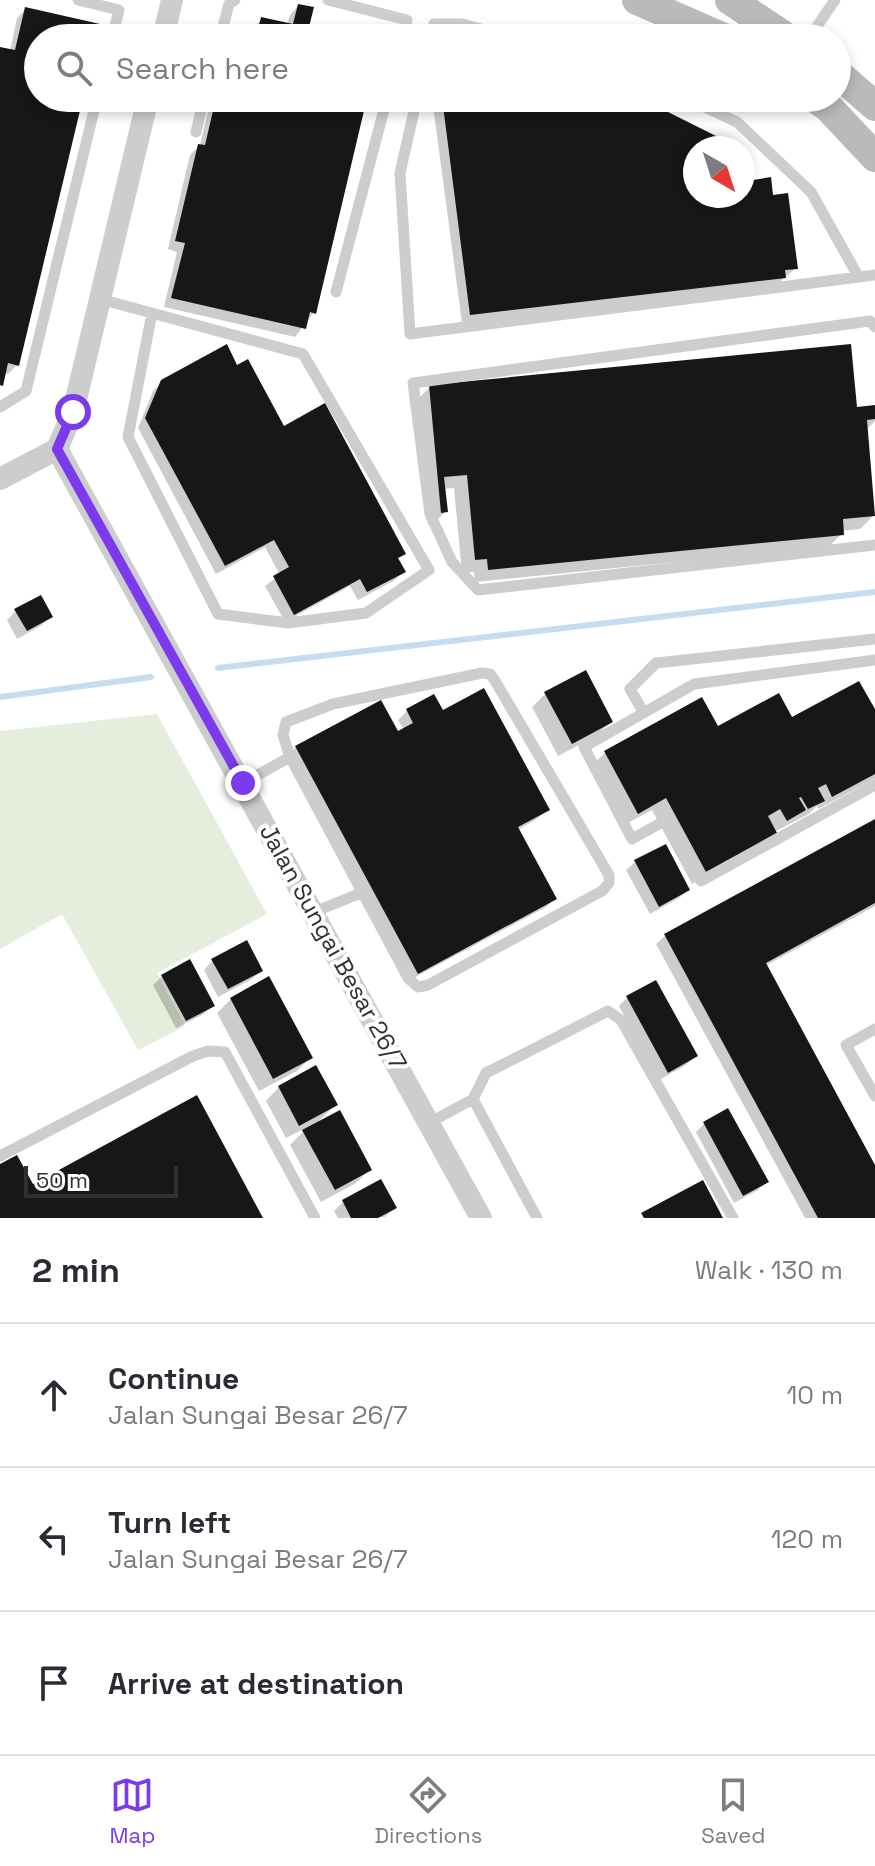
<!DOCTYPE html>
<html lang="en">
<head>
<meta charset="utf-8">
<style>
	body { margin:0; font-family:"Space Grotesk",sans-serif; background:#f2f2f3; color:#2b2b33 }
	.compass { position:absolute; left:683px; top:136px; width:72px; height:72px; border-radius:50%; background:#fff; box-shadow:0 4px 12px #0003; rotate:141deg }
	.scale { position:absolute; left:24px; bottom:20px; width:154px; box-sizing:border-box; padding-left:8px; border:4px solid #303030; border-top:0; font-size:22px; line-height:28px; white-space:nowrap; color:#303030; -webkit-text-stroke:6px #fff; paint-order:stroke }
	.stop { position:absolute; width:24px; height:24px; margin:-18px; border:6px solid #7c3aed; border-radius:50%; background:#fff }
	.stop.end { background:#7c3aed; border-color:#fff; box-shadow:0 2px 8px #0008 }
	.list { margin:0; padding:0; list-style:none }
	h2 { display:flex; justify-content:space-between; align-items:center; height:104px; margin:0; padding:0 32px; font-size:34px }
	h2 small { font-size:26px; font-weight:400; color:#7c7c81 }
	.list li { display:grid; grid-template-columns:52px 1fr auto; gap:24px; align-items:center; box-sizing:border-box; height:144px; padding:0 32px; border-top:2px solid #e1e1e2 }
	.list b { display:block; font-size:30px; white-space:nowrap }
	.list p { margin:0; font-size:26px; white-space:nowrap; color:#7c7c81 }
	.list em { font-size:26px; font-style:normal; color:#7c7c81 }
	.icon { flex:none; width:44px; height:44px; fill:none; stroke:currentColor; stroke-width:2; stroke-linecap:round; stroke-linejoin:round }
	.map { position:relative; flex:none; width:875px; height:1218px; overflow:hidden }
	.search { position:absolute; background:#fff; box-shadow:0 4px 12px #0003; left:24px; right:24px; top:24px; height:88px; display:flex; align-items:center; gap:20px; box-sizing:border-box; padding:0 28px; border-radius:44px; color:#7c7c81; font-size:30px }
	.sheet { height:536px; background:#fff }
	nav { display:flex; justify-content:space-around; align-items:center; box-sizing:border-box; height:112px; border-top:2px solid #e1e1e2; background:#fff; font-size:22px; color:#7c7c81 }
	nav a { display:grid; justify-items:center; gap:4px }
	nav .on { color:#7c3aed }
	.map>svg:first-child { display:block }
	.green { fill:#e5eedd }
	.shadow { fill:#0003 }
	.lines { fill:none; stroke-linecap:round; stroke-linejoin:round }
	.stream { stroke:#c8dcf0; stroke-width:6 }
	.building { fill:#171717 }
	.lane { stroke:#cdcdcd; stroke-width:11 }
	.street { stroke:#cdcdcd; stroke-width:22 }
	.secondary { stroke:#bababa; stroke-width:30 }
	.route { stroke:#7c3aed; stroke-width:10 }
	.labels { text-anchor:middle; stroke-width:8; stroke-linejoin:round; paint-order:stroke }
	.street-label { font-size:24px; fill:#303030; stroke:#fff }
</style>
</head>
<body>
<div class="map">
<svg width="875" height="1218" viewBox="0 0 875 1218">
	<rect width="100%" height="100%" fill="#fff"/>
	<path class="green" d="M 157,714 L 267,914 L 157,973 L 185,1026 L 138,1050 L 62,914 L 0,949 L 0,731 Z"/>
	<path class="shadow" d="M 298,6 L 305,32 L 331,38 L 251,38 L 253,28 L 262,19 L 287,24 L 290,15 Z
		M 26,9 L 95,38 L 38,38 L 38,98 L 80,98 L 17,365 L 8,374 L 4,373 L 0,385 L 0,49 L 10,51 L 17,18 Z
		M 211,98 L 365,98 L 314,312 L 295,337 L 164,307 L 177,252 L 168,249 L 190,155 L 200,145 Z
		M 432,98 L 636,98 L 736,148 L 695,148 L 695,196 L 743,196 L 743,164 L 745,183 L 771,197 L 796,268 L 775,286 L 462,323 Z
		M 237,368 L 283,429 L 404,553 L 397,560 L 403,571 L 395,580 L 358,600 L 350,586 L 285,622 L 265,586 L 280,575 L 265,547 L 216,574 L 138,428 L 153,391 L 162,382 Z
		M 430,387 L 855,409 L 875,407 L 875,421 L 866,430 L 874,515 L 860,529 L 841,531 L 842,534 L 828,547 L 475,582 L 474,572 L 462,573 L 454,488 L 443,489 L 446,511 L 432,525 L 428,525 L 416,401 Z
		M 16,611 L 50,616 L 42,625 L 17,639 L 7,620 Z
		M 545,694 L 611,721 L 598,735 L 558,756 L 532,707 Z
		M 701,700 L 717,729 L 875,713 L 875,779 L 818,809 L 817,806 L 809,814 L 774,832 L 761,846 L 692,884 L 652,810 L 624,825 L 591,766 L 605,753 Z
		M 407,711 L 442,713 L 547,810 L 538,818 L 518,830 L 555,898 L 546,907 L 408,981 L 288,756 L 296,747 L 397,734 L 404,730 L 398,720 Z
		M 875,821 L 875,906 L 765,966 L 875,1169 L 875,1218 L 805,1218 L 656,944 L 665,936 Z
		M 635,862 L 688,890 L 679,898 L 650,914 L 626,870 Z
		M 212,961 L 261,970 L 252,979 L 218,997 L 204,970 Z
		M 162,976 L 212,1005 L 204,1014 L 176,1028 L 153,985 Z
		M 627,998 L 695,1056 L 686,1065 L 659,1080 L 619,1006 Z
		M 231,999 L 310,1058 L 297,1071 L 259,1091 L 217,1013 Z
		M 279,1087 L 335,1105 L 317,1123 L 370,1169 L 356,1183 L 321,1202 L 290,1145 L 308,1127 L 286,1138 L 266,1101 Z
		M 704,1124 L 766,1181 L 758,1190 L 734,1203 L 696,1132 Z
		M 380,1182 L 394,1208 L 385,1217 L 338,1218 L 334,1211 L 343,1202 Z"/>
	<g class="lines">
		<path class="stream" d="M 218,668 L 875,592
			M 0,697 L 151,677"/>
	</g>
	<path class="building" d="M 298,4 L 314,7 L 308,31 L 334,38 L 256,38 L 261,17 L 293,24 Z
		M 25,7 L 100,24 L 97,38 L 38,38 L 38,98 L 83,98 L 19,366 L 8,363 L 3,386 L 0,385 L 0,47 L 15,50 Z
		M 216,98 L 367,98 L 316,314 L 310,312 L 306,329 L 171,298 L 185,243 L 175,241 L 198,144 L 205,145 Z
		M 442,98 L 640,98 L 740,148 L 695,148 L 695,196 L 743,196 L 745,163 L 747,181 L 771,177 L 773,195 L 788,193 L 798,269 L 785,270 L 786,278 L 470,315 Z
		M 227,344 L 237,365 L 248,359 L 284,426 L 325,403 L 406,554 L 398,558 L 406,572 L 367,592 L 360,579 L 294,615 L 273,576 L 289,567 L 274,540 L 225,566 L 145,418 L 161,380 Z
		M 851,344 L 857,407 L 875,405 L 875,419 L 867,420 L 875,516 L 843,519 L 844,535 L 488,570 L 487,559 L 475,560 L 467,475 L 444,477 L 448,512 L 441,513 L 429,385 Z
		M 41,595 L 53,617 L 27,631 L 14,609 Z
		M 586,670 L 613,722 L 572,744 L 544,692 Z
		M 859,681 L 875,709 L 875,774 L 832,797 L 826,784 L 818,788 L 825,801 L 808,809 L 801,797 L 799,798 L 806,810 L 787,821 L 780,809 L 768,816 L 777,833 L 706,872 L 666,798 L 638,814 L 604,751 L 702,697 L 718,726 L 779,693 L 792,717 Z
		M 484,688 L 550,810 L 518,827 L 557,899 L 418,974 L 295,746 L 381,700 L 398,731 L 413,723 L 406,709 L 434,694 L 443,710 Z
		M 875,819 L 875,903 L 766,963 L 875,1165 L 875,1218 L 818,1218 L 664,934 Z
		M 666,844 L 690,890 L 659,907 L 634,860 Z
		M 247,940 L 263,971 L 228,989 L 211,959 Z
		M 190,959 L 215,1006 L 186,1021 L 161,975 Z
		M 269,976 L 313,1058 L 273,1079 L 230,998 Z
		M 656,980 L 698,1056 L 668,1073 L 626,996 Z
		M 316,1065 L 338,1105 L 299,1126 L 278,1086 Z
		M 197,1095 L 263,1218 L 0,1218 L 0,1164 L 17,1155 L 33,1184 Z
		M 728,1108 L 769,1182 L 743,1196 L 703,1122 Z
		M 340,1110 L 372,1170 L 335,1190 L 302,1130 Z
		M 381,1179 L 397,1208 L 378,1218 L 351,1218 L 342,1200 Z
		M 703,1180 L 723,1218 L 644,1218 L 641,1213 Z"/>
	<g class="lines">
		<path class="lane" d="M 78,0 L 119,10 L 112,38
			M 328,0 L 407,20 L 402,38
			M 220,38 L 229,4 L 235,0
			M 431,38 L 434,24 L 462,24 L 514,38
			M 809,38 L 835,0
			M 417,98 L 400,173 L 410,334 L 875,275
			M 685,98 L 737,122 L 811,192 L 858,276
			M 196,132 L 204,98
			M 336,292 L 387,98
			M 100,299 L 303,354 L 429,570 L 366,613 L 288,623 L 218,614 L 128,437 L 152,313
			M 875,327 L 870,321 L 413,383 L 430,514 L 452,562 L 478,590 L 875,545
			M 0,407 L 26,391 L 97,98
			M 875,660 L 694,684 L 584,747 L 632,839 L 666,820 L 701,881 L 875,785
			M 482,673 L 490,674 L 494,679 L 609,875 L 609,883 L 602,891 L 428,985 L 418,987 L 408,978 L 290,757 L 283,735 L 286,722 L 333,704 Z
			M 644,713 L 630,689 L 656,663 L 875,639
			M 243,783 L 290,757
			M 314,912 L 361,893
			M 875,1029 L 846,1045 L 875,1096
			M 429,1123 L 473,1099
			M 0,1156 L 193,1056 L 208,1051 L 225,1052 L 315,1218
			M 537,1218 L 473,1099 L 486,1073 L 608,1011 L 621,1020 L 733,1218"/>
		<path class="street" d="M 163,38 L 172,0
			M 148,98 L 73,412 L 57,449 L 481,1218
			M 0,479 L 57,449"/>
		<path class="secondary" d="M 637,0 L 724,38
			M 730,0 L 787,38
			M 837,73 L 875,106
			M 815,98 L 828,107 L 875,157"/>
	</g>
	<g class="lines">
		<path class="route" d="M 73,412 L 57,449 L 243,783"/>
	</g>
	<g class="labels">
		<g class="street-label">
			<text transform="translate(333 947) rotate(61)" y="8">Jalan Sungai Besar 26/7</text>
		</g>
	</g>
</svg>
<svg class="compass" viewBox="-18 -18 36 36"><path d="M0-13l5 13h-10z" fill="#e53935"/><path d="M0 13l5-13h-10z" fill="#7c7c81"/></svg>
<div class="scale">50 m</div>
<div class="stop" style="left:73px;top:412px"></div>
<div class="stop end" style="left:243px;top:783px"></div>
<div class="search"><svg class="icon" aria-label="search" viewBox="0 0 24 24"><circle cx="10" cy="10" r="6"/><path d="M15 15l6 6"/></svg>Search here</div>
</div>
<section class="sheet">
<h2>2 min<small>Walk · 130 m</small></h2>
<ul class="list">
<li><svg class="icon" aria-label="ahead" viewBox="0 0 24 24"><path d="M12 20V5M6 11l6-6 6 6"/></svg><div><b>Continue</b><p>Jalan Sungai Besar 26/7</p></div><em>10 m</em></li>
<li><svg class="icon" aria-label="left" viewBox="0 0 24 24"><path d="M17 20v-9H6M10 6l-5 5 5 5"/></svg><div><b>Turn left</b><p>Jalan Sungai Besar 26/7</p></div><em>120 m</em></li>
<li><svg class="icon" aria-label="arrive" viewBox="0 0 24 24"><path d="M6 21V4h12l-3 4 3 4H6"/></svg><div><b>Arrive at destination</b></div></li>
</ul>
</section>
<nav>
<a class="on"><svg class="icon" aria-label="map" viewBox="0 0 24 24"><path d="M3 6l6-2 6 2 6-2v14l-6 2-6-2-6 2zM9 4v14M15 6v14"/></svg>Map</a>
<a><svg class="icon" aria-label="directions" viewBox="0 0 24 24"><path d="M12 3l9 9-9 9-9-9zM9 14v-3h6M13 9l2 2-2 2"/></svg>Directions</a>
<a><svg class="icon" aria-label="saved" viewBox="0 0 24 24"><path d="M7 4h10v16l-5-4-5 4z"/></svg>Saved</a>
</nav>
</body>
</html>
